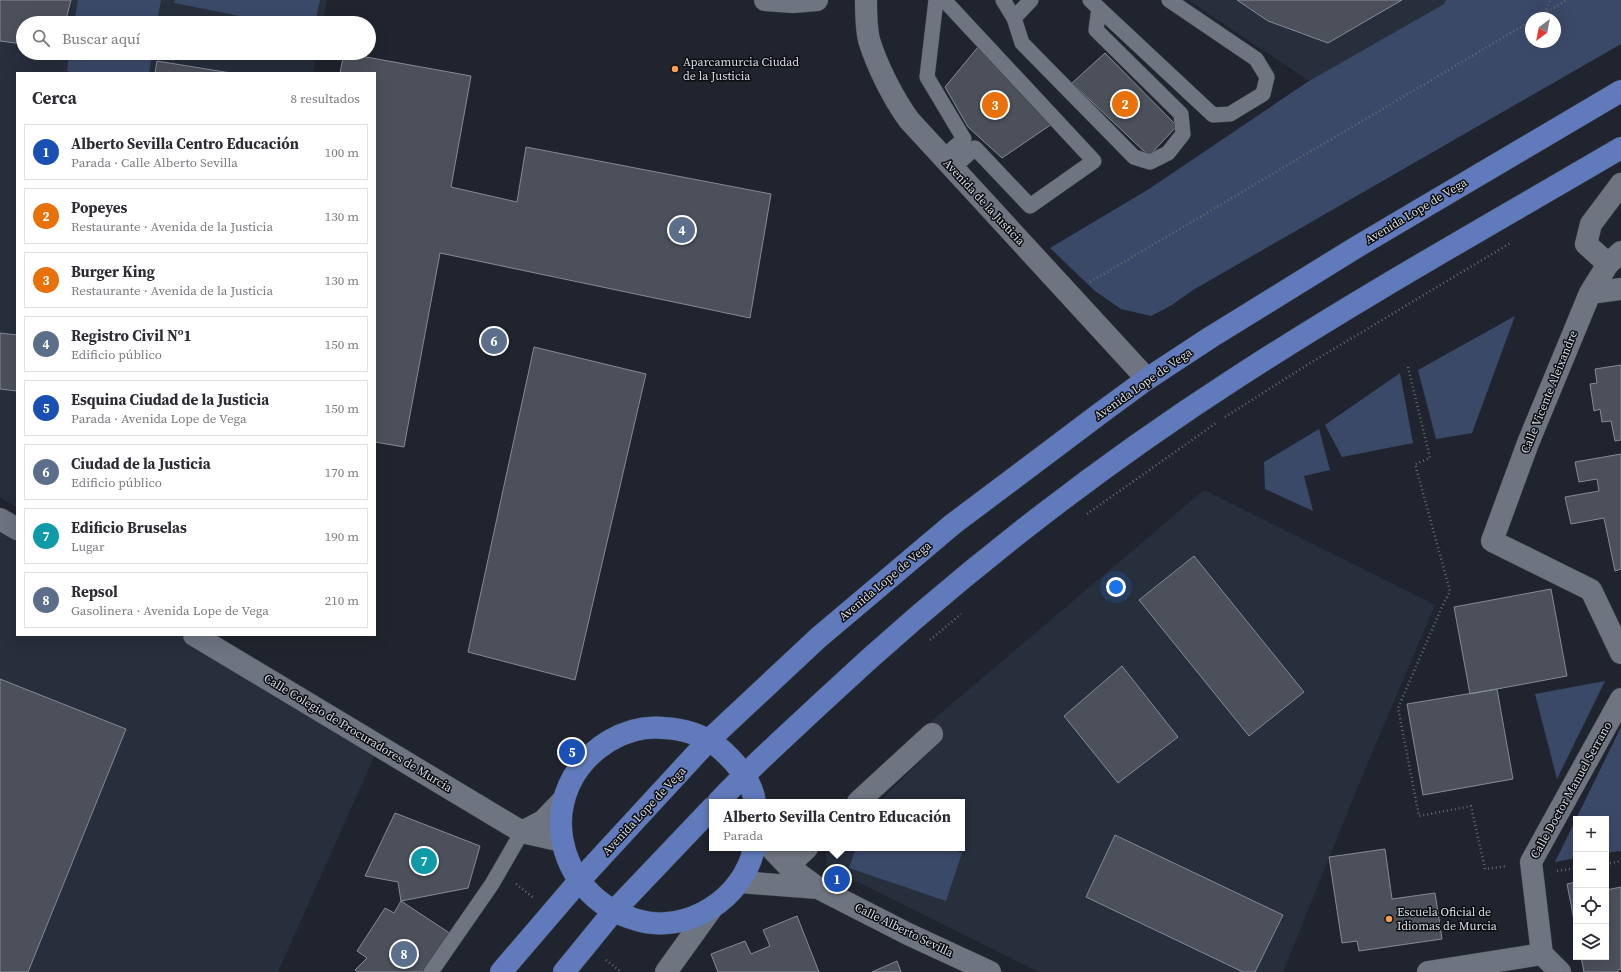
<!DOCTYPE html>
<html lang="es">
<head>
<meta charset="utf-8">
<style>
	body { margin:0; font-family:"Source Serif 4",serif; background:#f2f2f3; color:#2b2b33 }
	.controls { position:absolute; right:12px; bottom:12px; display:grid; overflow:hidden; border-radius:0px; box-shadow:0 4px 16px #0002 }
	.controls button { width:36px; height:36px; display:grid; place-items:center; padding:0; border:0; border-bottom:1px solid #e1e1e2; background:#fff; color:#2b2b33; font:20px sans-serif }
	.compass { position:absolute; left:1525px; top:12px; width:36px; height:36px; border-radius:50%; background:#fff; box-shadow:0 4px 16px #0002; rotate:212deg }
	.you { position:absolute; left:1116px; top:587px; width:14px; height:14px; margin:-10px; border:3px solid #fff; border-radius:50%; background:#1a73e8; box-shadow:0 0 0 6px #1a73e833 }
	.badge { display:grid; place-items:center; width:26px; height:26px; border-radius:50%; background:#895e42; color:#fff; font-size:13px; font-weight:700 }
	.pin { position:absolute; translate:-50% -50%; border:2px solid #fff; box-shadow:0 1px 4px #0006 }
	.popup { position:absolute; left:709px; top:799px; width:256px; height:52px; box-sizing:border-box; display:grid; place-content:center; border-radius:0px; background:#fff; filter:drop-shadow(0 1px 3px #0005); font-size:13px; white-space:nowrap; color:#7c7c81 }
	.popup b { font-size:15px; color:#2b2b33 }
	.popup::after { content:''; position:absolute; left:50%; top:100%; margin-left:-8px; border:8px solid transparent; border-top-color:#fff }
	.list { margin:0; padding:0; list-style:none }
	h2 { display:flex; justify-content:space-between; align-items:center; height:52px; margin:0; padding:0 16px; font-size:17px }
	h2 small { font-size:13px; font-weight:400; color:#7c7c81 }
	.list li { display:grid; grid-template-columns:26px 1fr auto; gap:12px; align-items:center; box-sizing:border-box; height:56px; margin:0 8px 8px; padding:0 8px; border:1px solid #e1e1e2; border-radius:0px }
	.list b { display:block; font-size:15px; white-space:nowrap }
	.list p { margin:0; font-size:13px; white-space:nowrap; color:#7c7c81 }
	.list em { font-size:13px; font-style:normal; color:#7c7c81 }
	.icon { flex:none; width:22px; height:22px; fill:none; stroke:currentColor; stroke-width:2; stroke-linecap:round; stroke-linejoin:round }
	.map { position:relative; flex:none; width:1621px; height:972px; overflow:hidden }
	.search { position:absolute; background:#fff; box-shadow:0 4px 16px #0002; left:16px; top:16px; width:360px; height:44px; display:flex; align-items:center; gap:10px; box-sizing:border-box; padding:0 14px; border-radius:22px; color:#7c7c81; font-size:15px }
	.panel { position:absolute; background:#fff; box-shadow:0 4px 16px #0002; left:16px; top:72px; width:360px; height:564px; border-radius:0px }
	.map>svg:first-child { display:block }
	.built { fill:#272e3c }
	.green { fill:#3b4969; fill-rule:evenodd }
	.building { fill:#4b505b; stroke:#858a97 }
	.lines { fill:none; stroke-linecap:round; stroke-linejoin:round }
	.lane-casing { stroke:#3b3f47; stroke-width:16 }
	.street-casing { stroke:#3b3f47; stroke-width:23 }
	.primary-casing { stroke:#3b3f47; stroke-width:23 }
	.path { stroke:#676b73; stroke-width:2.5; stroke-dasharray:1 3; stroke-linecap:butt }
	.lane { stroke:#6e7480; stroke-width:15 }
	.street { stroke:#6e7480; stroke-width:22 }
	.primary { stroke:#607abc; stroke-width:22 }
	.poi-dot { fill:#fc9d54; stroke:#0b0d12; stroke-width:1.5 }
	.labels { text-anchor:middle; stroke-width:3; stroke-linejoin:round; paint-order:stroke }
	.poi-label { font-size:12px; fill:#d9dde3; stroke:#0b0d12; text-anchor:start }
	.street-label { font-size:12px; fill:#d9dde3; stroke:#0b0d12 }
</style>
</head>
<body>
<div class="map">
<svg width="1621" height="972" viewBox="0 0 1621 972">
	<rect width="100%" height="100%" fill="#20242e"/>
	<path class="built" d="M 0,0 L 327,0 L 323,23 L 23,23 L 23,53 L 317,53 L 313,73 L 17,73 L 17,508 L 0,497 Z
		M 1188,0 L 1237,0 L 1268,21 L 1328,43 L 1402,0 L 1446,0 L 1444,4 L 1309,81 Z
		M 1204,490 L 1435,605 L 1361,779 L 1283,972 L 1039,972 L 827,867 L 826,854 L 832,848 L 962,848 L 962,802 L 879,802 L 942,740 L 922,729 Z
		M 0,519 L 17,529 L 17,635 L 194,635 L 379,746 L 278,972 L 0,972 Z"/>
	<path class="green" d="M 78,0 L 161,0 L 157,23 L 74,23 Z
		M 175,0 L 320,0 L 315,23 L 275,23 L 174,3 Z
		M 1446,0 L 1621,0 L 1621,44 L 1193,290 L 1172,305 L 1151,316 L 1121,309 L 1095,291 L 1050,248 L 1149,189 L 1309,81 L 1444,4 ZM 1531,18 L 1555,18 L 1555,42 L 1531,42 Z
		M 69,53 L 152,53 L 149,73 L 77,73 L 67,71 Z
		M 1515,316 L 1472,433 L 1436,439 L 1418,370 Z
		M 1400,373 L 1413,443 L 1342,457 L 1325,425 Z
		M 1319,429 L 1330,470 L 1304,476 L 1313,511 L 1265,489 L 1264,462 Z
		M 1605,681 L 1557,779 L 1535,694 Z
		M 1621,727 L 1621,851 L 1606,853 L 1606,819 L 1576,819 Z
		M 1576,819 L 1576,858 L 1555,862 Z
		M 856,848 L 948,848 L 962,853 L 946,901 L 849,868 Z"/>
	<path class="building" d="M 0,0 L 71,0 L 65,23 L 23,23 L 23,44 L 0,41 Z
		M 1237,0 L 1402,0 L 1328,43 L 1268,21 Z
		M 978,47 L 1052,124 L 1002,158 L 968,127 L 945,87 Z
		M 344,53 L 471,76 L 451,187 L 517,202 L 526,147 L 771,194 L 750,318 L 440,253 L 404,447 L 375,442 L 375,73 L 340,73 Z
		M 1105,53 L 1177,126 L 1149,156 L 1072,83 Z
		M 157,61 L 231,73 L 155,73 Z
		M 0,333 L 17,335 L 17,391 L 0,389 Z
		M 534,347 L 646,374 L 575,680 L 468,652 Z
		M 1621,365 L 1621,440 L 1615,441 L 1611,421 L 1602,422 L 1600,409 L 1594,411 L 1590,384 L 1597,383 L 1595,369 Z
		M 1621,454 L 1621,569 L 1615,571 L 1604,518 L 1571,524 L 1565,497 L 1599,491 L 1597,479 L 1579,482 L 1575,462 Z
		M 1194,556 L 1304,692 L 1249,736 L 1139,600 Z
		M 1551,589 L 1567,676 L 1470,694 L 1454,607 Z
		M 1122,666 L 1178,737 L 1118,783 L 1064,716 Z
		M 0,679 L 126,729 L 28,972 L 0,972 Z
		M 1497,689 L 1513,779 L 1423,795 L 1407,704 Z
		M 395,813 L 480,846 L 468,888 L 401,901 L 398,882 L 365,876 Z
		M 1115,835 L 1283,915 L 1255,972 L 1243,972 L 1086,897 Z
		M 1385,849 L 1392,899 L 1435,893 L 1442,939 L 1359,951 L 1357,941 L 1342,943 L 1329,857 Z
		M 1576,882 L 1576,930 L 1567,884 Z
		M 1621,887 L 1621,969 L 1618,970 L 1618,972 L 1584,972 L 1581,957 L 1606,957 L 1606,890 Z
		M 401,901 L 451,934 L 426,972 L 358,972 L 355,970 L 367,958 L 357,951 L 385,908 L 394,913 Z
		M 797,916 L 819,972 L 718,972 L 711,954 L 745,941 L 751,954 L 770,946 L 763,930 Z
		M 897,961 L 901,972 L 872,972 Z"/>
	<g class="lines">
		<g class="lane-casing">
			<path id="lane" d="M 936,0 L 927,77 L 964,139 L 942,158
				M 944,0 L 1094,161 L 1030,206 L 975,148 L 953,168
				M 1003,0 L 1014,18 L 1031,0
				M 1090,0 L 1213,115 L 1230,114 L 1263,94 L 1267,77 L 1256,59 L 1169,0
				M 1014,18 L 1022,43 L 1134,157 L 1150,162 L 1168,153 L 1183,134 L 1181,114 L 1096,30 L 1099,8
				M 431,972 L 492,884 L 522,832"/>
		</g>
		<g class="street-casing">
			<path id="street" d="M 765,0 L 793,2 L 817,0
				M 866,0 C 866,13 866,27 869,40 C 877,66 893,98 909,120 L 1147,379
				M 1621,252 L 1608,264 L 1590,293 L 1528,443 L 1492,541 L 1591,590 L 1621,653
				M 1608,264 L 1586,244 L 1591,224 L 1621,184
				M 1590,293 L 1621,289
				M 0,519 L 17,529
				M 194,635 L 522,832 L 562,841
				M 858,802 L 932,734
				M 522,832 L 543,821 L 564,799
				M 771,848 L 788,866 L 818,888 L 908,934 L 990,972
				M 788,866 L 807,848
				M 740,882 L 818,888
				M 666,972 L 712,908
				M 1428,972 L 1542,954
				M 1560,972 L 1542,954 L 1531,862 L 1621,699"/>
		</g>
		<g class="primary-casing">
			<path id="primary" d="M 718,802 C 750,768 785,737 819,705 C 949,583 1090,472 1239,376 C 1364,295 1493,223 1621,148
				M 754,848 C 744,898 687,935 637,920 C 552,896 532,788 609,741 C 626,731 644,726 664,728 C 683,729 701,734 717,746 C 733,759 752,780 755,802
				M 501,972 L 579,881 L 709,740 L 818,638 L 953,524 L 1102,412 L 1147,379 L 1211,337 L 1360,245 L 1621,91
				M 564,972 L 613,912 L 712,808"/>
		</g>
		<path class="path" d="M 1545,13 L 1550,0
			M 1537,18 L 1567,0
			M 1090,282 L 1531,21
			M 1408,367 L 1430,458 L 1415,464 L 1450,591 L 1441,609 L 1398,708 L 1419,816 L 1471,806 L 1485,869 L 1507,866
			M 1225,417 L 1307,365 L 1512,242
			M 1087,514 L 1216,423
			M 930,640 L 961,614
			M 1606,864 L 1621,861
			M 1557,871 L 1576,868
			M 516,884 L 534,898
			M 606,960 L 621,972"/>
		<use href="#lane" class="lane"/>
		<use href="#street" class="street"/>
		<use href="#primary" class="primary"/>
	</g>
	<g class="poi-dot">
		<circle cx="675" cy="69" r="4"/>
		<circle cx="1389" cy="919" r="4"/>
	</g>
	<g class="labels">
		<g class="poi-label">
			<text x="683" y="66">Aparcamurcia Ciudad<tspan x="683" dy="14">de la Justicia</tspan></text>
			<text x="1397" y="916">Escuela Oficial de<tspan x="1397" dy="14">Idiomas de Murcia</tspan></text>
		</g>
		<g class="street-label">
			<text transform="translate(984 202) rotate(47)" y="4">Avenida de la Justicia</text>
			<text transform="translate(1416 211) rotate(-31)" y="4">Avenida Lope de Vega</text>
			<text transform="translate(1143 384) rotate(-35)" y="4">Avenida Lope de Vega</text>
			<text transform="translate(1549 392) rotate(-68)" y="4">Calle Vicente Aleixandre</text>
			<text transform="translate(885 581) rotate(-40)" y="4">Avenida Lope de Vega</text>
			<text transform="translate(358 733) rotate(31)" y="4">Calle Colegio de Procuradores de Murcia</text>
			<text transform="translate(1571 790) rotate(-61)" y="4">Calle Doctor Manuel Serrano</text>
			<text transform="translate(644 811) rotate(-47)" y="4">Avenida Lope de Vega</text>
			<text transform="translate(904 930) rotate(26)" y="4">Calle Alberto Sevilla</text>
		</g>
	</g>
</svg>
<div class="controls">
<button>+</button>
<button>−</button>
<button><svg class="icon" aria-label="locate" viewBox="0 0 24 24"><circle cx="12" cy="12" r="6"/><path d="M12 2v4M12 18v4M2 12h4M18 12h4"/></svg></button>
<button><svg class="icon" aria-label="layers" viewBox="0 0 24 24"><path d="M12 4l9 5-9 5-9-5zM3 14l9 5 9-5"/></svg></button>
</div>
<svg class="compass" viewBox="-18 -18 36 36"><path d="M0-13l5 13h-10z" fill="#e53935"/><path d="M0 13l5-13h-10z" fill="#7c7c81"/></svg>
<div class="you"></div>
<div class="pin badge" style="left:837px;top:879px;background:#1a4fb4">1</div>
<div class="popup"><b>Alberto Sevilla Centro Educación</b>Parada</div>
<div class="pin badge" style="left:1125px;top:104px;background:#e8710a">2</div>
<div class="pin badge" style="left:995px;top:105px;background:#e8710a">3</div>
<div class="pin badge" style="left:682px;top:230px;background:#5c6f8a">4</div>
<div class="pin badge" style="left:572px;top:752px;background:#1a4fb4">5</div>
<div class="pin badge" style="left:494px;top:341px;background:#5c6f8a">6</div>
<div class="pin badge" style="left:424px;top:861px;background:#0f9aa8">7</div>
<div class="pin badge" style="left:404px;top:954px;background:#5c6f8a">8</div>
<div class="search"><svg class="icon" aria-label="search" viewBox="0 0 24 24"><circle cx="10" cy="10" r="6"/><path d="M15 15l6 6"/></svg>Buscar aquí</div>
<section class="panel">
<h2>Cerca<small>8 resultados</small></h2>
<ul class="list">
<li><span class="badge" style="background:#1a4fb4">1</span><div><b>Alberto Sevilla Centro Educación</b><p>Parada · Calle Alberto Sevilla</p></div><em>100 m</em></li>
<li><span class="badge" style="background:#e8710a">2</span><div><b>Popeyes</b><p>Restaurante · Avenida de la Justicia</p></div><em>130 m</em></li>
<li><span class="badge" style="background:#e8710a">3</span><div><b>Burger King</b><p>Restaurante · Avenida de la Justicia</p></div><em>130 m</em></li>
<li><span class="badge" style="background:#5c6f8a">4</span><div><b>Registro Civil Nº1</b><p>Edificio público</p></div><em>150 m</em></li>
<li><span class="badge" style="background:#1a4fb4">5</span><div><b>Esquina Ciudad de la Justicia</b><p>Parada · Avenida Lope de Vega</p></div><em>150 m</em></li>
<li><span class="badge" style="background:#5c6f8a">6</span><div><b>Ciudad de la Justicia</b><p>Edificio público</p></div><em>170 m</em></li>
<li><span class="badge" style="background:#0f9aa8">7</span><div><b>Edificio Bruselas</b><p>Lugar</p></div><em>190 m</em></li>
<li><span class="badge" style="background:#5c6f8a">8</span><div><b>Repsol</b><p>Gasolinera · Avenida Lope de Vega</p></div><em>210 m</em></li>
</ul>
</section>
</div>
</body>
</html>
